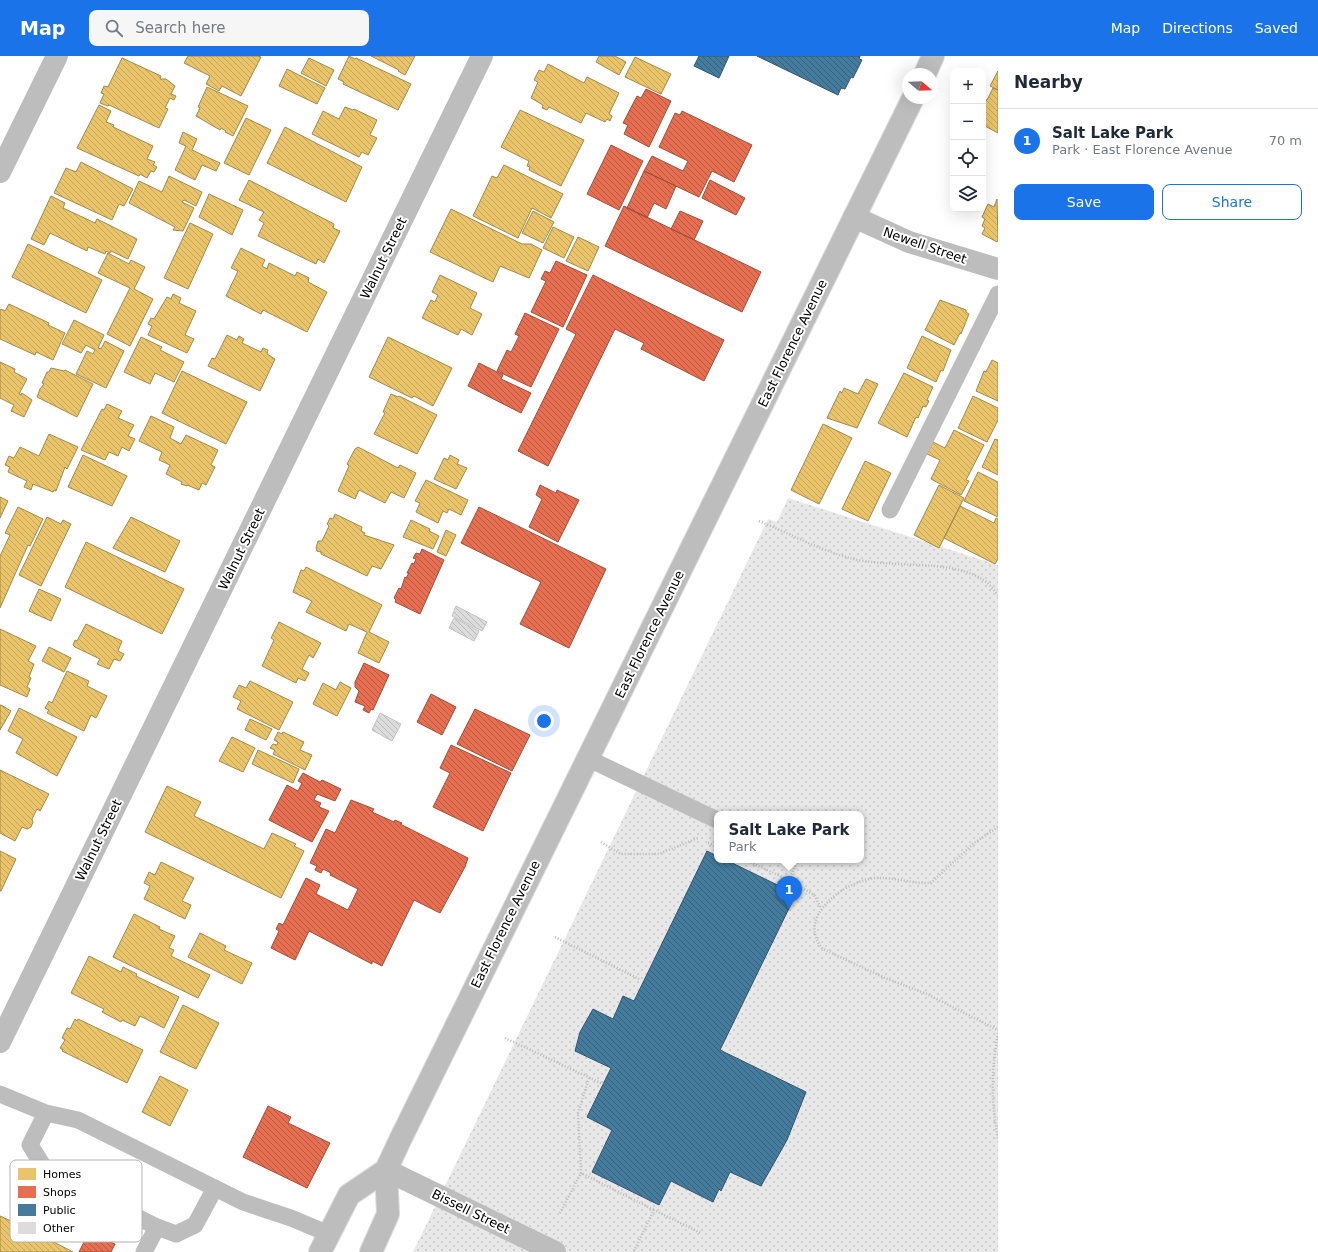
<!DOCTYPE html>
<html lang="en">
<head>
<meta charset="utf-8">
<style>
	body { margin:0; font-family:"DejaVu Sans",sans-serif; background:#f6f6f7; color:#1f2937 }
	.controls { position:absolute; right:12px; top:12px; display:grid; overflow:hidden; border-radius:8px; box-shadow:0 4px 16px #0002 }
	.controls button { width:36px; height:36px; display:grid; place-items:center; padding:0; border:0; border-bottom:1px solid #e0e1e3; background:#fff; color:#1f2937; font:20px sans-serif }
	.compass { position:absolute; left:902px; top:12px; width:36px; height:36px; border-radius:50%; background:#fff; box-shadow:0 4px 16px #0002; rotate:109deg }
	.you { position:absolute; left:544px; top:665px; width:14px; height:14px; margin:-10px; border:3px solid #fff; border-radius:50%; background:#1a73e8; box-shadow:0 0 0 6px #1a73e833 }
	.badge { display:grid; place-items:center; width:26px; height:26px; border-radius:50%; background:#1a73e8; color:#fff; font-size:13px; font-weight:700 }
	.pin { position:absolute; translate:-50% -33px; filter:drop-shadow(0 1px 2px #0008) }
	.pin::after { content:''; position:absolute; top:21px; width:14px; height:12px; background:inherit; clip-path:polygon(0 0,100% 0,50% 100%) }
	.popup { position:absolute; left:714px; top:755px; width:150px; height:52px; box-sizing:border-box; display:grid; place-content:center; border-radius:8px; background:#fff; filter:drop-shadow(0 1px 3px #0005); font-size:13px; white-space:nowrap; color:#747a83 }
	.popup b { font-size:15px; color:#1f2937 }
	.popup::after { content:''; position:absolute; left:50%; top:100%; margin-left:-8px; border:8px solid transparent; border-top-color:#fff }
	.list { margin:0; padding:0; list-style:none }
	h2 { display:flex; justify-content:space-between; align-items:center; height:52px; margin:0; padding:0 16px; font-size:17px }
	h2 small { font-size:13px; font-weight:400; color:#747a83 }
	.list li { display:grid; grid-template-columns:26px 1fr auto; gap:12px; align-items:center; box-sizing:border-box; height:64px; padding:0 16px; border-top:1px solid #e0e1e3 }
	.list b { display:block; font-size:15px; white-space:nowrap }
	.list p { margin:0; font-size:13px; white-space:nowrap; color:#747a83 }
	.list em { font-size:13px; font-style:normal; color:#747a83 }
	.actions { display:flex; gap:8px; padding:12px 16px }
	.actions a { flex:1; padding:9px 0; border:1px solid #1a73e8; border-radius:8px; text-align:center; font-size:14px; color:#1a73e8 }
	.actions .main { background:#1a73e8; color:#fff }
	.icon { flex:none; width:22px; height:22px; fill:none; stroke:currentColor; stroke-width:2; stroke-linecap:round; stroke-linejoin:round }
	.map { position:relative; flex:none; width:998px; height:1196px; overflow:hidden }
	header { display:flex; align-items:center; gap:24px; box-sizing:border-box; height:56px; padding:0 20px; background:#1a73e8; color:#fff }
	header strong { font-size:19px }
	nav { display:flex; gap:22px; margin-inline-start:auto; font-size:14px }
	.search { width:280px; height:36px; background:#f6f6f7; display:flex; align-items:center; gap:10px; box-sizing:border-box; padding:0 14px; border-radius:8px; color:#747a83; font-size:15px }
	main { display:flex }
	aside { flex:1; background:#fff }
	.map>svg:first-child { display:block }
	.park { fill:url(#park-dots); fill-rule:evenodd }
	.homes { fill:url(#homes-back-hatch); stroke:#a3894a }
	.shops { fill:url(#shops-back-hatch); stroke:#a24e39 }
	.public { fill:url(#public-back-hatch); stroke:#30566e }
	.building { fill:url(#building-back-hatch); stroke:#c4c4c4 }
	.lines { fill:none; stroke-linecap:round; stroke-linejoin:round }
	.primary-casing { stroke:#dbdbdb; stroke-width:24 }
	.path { stroke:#b8b8b8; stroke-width:2.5; stroke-dasharray:1 2; stroke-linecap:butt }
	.service { stroke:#bdbdbd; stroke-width:17 }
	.minor { stroke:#bdbdbd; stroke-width:22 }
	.primary { stroke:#bdbdbd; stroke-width:22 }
	.labels { text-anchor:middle; stroke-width:4; stroke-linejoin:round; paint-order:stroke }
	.street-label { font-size:13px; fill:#000; stroke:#fff }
	.key { fill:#fff; stroke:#b2b2b2; stroke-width:1 }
	.key-label { font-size:11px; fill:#000 }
</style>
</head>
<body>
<header>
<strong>Map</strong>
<div class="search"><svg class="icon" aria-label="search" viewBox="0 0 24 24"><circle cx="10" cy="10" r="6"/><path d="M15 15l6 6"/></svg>Search here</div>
<nav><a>Map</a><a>Directions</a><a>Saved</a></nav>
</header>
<main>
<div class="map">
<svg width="998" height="1196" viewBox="0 0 998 1196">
	<defs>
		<pattern id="park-dots" width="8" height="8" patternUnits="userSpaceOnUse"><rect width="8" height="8" fill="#e8e8e8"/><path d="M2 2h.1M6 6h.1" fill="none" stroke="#c5c5c5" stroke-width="1.8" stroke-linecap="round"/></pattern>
		<pattern id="homes-back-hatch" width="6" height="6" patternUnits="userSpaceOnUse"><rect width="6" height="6" fill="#e9c46a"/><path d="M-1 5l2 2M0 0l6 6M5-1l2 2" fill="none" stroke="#c6a75a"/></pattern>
		<pattern id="shops-back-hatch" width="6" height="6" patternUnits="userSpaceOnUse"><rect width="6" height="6" fill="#e76f51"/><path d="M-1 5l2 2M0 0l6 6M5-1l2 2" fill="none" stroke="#b95941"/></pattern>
		<pattern id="public-back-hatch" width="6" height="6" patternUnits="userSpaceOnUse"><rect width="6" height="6" fill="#457b9d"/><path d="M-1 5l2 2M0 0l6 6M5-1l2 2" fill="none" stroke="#37627e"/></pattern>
		<pattern id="building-back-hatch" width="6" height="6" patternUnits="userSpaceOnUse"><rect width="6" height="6" fill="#dcdcdc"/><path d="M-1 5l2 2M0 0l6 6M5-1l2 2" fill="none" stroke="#bbb"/></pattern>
	</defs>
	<rect width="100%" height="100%" fill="#fff"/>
	<path class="park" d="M 788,442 L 998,509 L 998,1196 L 413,1196 L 768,463 L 777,466 ZM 717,758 L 861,758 L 861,804 L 717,804 Z"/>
	<path class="homes" d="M 188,0 L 258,0 L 261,1 L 241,40 L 222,30 L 219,35 L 206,28 L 210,20 L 184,7 Z
		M 349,0 L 355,3 L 356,2 L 411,28 L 398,54 L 343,28 L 344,26 L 338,23 Z
		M 371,0 L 415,0 L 405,19 L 398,15 L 399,14 Z
		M 599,0 L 615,0 L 626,6 L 619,19 L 596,6 Z
		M 635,1 L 671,18 L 661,38 L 625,21 Z
		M 122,2 L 161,20 L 160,23 L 166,23 L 175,30 L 171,38 L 176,40 L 174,44 L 170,42 L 165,52 L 168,53 L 159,72 L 109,49 L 108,50 L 100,47 L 104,38 L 101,37 L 104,30 L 108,31 Z
		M 309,2 L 334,14 L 326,30 L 301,17 Z
		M 548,8 L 584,27 L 587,21 L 619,37 L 609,58 L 612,60 L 610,65 L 607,63 L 605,66 L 586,57 L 581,67 L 549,51 L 547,54 L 542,52 L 543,49 L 531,42 L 538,26 L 534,24 L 539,14 L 544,16 Z
		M 287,13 L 325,32 L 317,48 L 279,30 Z
		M 998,15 L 998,34 L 990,30 Z
		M 207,31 L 248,50 L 233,80 L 225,76 L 226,75 L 221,72 L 220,74 L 196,60 L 200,52 L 198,51 Z
		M 993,32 L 998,34 L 998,77 L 983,69 L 983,43 L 987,44 Z
		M 99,49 L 111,55 L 106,66 L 114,69 L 113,71 L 153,90 L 147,103 L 155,106 L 153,109 L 157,111 L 154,116 L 151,115 L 147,122 L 140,118 L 139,120 L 77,92 Z
		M 345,51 L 353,54 L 354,53 L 377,64 L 370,79 L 377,82 L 368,99 L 362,96 L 359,101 L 312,78 L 323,55 L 339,63 Z
		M 520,54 L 584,84 L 561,130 L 529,114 L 530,111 L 527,110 L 529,105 L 501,91 Z
		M 246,62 L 271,74 L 249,119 L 224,107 Z
		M 285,71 L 362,111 L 346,146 L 267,107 Z
		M 183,76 L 197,83 L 192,94 L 220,107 L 216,115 L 202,109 L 195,124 L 175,114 L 186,90 L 179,87 Z
		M 81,106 L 133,133 L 124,150 L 119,148 L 112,164 L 54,137 L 66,112 L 76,116 Z
		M 504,109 L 563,138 L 551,162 L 532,152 L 518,182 L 473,160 L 492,120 L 497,122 Z
		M 169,120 L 202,136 L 196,150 L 184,144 L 182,146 L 194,152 L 183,175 L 173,174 L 175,171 L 129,147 L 139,125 L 162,136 Z
		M 249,124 L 334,168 L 333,172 L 340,175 L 324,207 L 318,203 L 316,208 L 258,180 L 264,167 L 259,164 L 264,156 L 239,144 Z
		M 209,138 L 243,154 L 232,179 L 199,161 Z
		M 51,140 L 65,147 L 63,152 L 95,167 L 97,163 L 137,183 L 128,203 L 111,195 L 110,197 L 106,195 L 105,198 L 88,191 L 87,195 L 50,177 L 44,189 L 31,183 Z
		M 997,143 L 998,184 L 997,186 L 982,178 L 985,172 L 982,170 L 985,163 L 982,161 L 988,148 L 994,151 Z
		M 451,153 L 522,188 L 531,188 L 542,194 L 529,222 L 500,210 L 493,226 L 430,196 Z
		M 533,155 L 554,166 L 543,187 L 522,177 Z
		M 190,167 L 213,178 L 188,233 L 164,222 Z
		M 553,171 L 574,181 L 564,202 L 543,192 Z
		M 578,181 L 599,191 L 588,215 L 566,205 Z
		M 28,188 L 102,224 L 86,257 L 12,221 Z
		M 241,192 L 265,204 L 262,210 L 267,213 L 269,207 L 295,220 L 297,216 L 309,222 L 308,226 L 327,236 L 307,276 L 263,254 L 261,258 L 226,240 L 238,215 L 231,212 Z
		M 108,197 L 129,208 L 131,204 L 145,211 L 134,233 L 153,243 L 130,290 L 107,278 L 130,232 L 98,217 Z
		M 440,219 L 477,237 L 470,252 L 482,258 L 472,279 L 461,273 L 458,279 L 422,262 L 431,244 L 435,246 L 438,239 L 432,236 Z
		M 173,238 L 181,242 L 179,247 L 196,255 L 185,279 L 194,283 L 187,297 L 148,279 L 152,270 L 148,268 L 151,262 L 154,263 L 167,241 L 171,243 Z
		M 940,244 L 966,254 L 966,256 L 969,258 L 961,278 L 960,277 L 954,289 L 925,274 Z
		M 9,248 L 49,267 L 48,269 L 65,277 L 53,304 L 36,296 L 35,299 L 0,283 L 0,255 L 1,253 L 5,255 Z
		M 74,264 L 104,279 L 98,292 L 101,293 L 105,285 L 124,295 L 106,332 L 76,318 L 87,295 L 93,298 L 95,294 L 86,289 L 81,297 L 62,288 Z
		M 227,279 L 237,284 L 239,280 L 244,283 L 242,287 L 261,296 L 263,292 L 268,294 L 267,298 L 275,303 L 260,335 L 208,310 L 212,302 L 215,303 Z
		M 922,280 L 951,294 L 943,315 L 941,314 L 936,326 L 907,312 Z
		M 141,281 L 162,291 L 160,294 L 184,306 L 174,326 L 155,317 L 150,328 L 124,316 Z
		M 388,281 L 452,312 L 433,350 L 414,340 L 412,342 L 369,321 Z
		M 992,304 L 998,307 L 998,345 L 976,335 L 984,315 L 986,316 Z
		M 0,306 L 15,313 L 14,316 L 27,323 L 19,338 L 21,339 L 22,337 L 32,344 L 24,361 L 11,355 L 14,349 L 0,342 Z
		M 51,312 L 64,315 L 65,314 L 93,328 L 77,361 L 37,341 L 40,333 L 44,328 L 42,327 L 47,316 L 49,316 Z
		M 182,315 L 247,346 L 226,388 L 162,357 Z
		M 904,317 L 933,331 L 927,344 L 929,345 L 926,351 L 923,350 L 918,362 L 916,361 L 907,381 L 878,367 Z
		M 866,323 L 878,328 L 857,372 L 827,362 L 840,335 L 842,337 L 844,332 L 858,338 Z
		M 391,338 L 398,341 L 399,340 L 437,359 L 417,398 L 374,378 L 385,357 L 383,356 Z
		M 973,340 L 998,352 L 998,364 L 987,386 L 958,372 Z
		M 107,348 L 122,355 L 118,362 L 134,369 L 128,380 L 135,383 L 129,395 L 122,391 L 118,400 L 109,396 L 105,404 L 81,394 L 102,353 L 104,354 Z
		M 151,360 L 174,371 L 170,382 L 181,388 L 186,379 L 218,394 L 211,409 L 215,411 L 206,429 L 202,427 L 199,434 L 187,429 L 187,430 L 181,428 L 182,426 L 166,418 L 170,409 L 159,404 L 162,396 L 139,385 Z
		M 823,368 L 852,382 L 819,448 L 791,434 Z
		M 954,374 L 984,389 L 966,424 L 969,425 L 961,439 L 931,423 L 940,404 L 927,398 L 933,386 L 945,392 Z
		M 49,378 L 78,391 L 67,413 L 65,411 L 56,435 L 54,434 L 53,436 L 33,428 L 31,434 L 24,431 L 27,425 L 8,416 L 10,411 L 5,409 L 9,400 L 14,402 L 20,391 L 39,400 Z
		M 995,383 L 998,384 L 998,419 L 982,411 Z
		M 358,391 L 398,412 L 400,409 L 416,417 L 404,442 L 391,436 L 385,447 L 359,434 L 355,443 L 338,435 L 349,410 L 347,408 L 355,393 Z
		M 83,399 L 127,420 L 112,450 L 68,431 Z
		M 450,399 L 459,404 L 457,408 L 467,412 L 456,433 L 434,423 L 444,402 L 448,404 Z
		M 865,405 L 891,417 L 868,465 L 842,453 Z
		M 978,416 L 998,426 L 998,461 L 964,445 Z
		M 426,424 L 468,444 L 461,459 L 449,453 L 447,457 L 443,455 L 438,467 L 416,456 L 420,447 L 415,445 Z
		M 939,429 L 964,442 L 939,492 L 914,479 Z
		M 0,441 L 8,445 L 0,462 Z
		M 960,450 L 994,467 L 996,462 L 998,463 L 998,503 L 995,508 L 944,482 Z
		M 18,451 L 43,463 L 30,490 L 28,489 L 0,552 L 0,500 L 10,479 L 5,477 Z
		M 335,458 L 362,471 L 361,475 L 365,477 L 364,479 L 394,489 L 381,513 L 372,510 L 367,520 L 321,498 L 321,496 L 317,495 L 316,492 L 318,485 L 322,485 L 329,470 L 327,468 L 330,462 L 333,463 Z
		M 47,461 L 61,468 L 63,464 L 71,468 L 41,530 L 19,519 Z
		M 131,461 L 180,485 L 165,516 L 113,492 Z
		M 411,464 L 430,473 L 429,475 L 439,480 L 433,493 L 403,481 Z
		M 446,474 L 456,479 L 446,500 L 437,496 Z
		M 86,486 L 184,533 L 162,578 L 65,531 Z
		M 306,511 L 382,549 L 369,576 L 389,586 L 379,607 L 358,597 L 367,576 L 349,568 L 346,575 L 306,556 L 312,545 L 293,536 L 301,514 L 304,515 Z
		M 39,533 L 61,543 L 51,565 L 29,555 Z
		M 279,566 L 321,587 L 313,602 L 309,599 L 302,613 L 309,617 L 305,625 L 298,622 L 296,627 L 262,610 L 274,584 L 271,582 Z
		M 86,568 L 122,585 L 118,595 L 124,598 L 120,605 L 114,603 L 109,613 L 97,608 L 100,603 L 75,591 L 73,589 L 75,584 L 77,585 Z
		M 0,573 L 36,590 L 28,605 L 34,608 L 29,621 L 31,622 L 27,631 L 30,633 L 27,641 L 0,629 Z
		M 49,591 L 71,602 L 64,616 L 42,605 Z
		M 67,615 L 89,625 L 87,630 L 107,640 L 96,662 L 91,659 L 84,675 L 47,657 L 49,654 L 45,652 L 49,645 L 52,647 Z
		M 250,625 L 293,646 L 279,674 L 237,653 L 241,645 L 233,641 L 239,629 L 246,632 Z
		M 340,626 L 351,632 L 337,660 L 313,648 L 323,627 L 336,634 Z
		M 1,649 L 11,655 L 0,674 L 0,649 Z
		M 19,652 L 77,681 L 57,720 L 16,697 L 23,683 L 8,675 Z
		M 250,663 L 272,673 L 266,684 L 245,674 Z
		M 278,676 L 282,678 L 283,676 L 304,686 L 300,694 L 312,699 L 305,714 L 273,698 L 275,694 L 270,692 L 273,688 L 277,689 L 278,686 L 274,684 Z
		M 232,681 L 255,692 L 243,716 L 219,705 Z
		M 258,694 L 299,713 L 293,727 L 252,708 Z
		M 0,714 L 49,738 L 40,755 L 37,753 L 32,763 L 33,766 L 31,771 L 27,773 L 22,771 L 15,785 L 0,777 Z
		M 167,730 L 201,746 L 194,760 L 264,793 L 272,777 L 296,788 L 294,790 L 304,795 L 281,842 L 145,776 Z
		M 0,795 L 16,803 L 1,835 L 0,835 Z
		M 161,806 L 194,822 L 182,845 L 191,849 L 185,863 L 144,843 L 150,830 L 144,827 L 149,816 L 155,819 Z
		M 134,858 L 160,871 L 159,873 L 175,880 L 169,892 L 174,894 L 171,900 L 210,919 L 198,942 L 113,901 Z
		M 200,877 L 226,890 L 224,894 L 252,907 L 242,928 L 188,901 Z
		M 89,900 L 121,916 L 123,911 L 137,918 L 136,920 L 179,941 L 164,972 L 140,960 L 135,970 L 122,964 L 121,966 L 102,956 L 104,953 L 71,937 Z
		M 183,949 L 219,967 L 196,1013 L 160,996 Z
		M 75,963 L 77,965 L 78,963 L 143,994 L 127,1027 L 62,995 L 63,994 L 60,992 L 65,984 L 62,982 L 67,972 L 70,973 Z
		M 160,1020 L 188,1034 L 170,1070 L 142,1056 Z
		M 16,1155 L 28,1161 L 23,1170 L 73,1196 L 0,1196 L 0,1160 L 11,1165 Z"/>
	<path class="shops" d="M 646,33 L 671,45 L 649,91 L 624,78 L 628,69 L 623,67 L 637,40 L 641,42 Z
		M 682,55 L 752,89 L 734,126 L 712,115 L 699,141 L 644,115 L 652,100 L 683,115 L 688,105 L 659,91 L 675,57 L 680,59 Z
		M 611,89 L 643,105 L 619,154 L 587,138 Z
		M 644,115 L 676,130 L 666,153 L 654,147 L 647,162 L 627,152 Z
		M 710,124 L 745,142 L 736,159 L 702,142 Z
		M 624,150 L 761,216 L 742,256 L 605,190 Z
		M 680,155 L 703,165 L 694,184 L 671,173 Z
		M 556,205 L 587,219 L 563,271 L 531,256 L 546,225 L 541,223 L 545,215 L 550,217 Z
		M 593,219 L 724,284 L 704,325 L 641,293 L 644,287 L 615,273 L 548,410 L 518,395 L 576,278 L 566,273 Z
		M 525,257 L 559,273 L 531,331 L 497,315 L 507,294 L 511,296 L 519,280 L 515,278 Z
		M 479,307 L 503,319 L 501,323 L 531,337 L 521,357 L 468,330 Z
		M 540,429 L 556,437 L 557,434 L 579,444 L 558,486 L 529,471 L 542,443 L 536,439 Z
		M 479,451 L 606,513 L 569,592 L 520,568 L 541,526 L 461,487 Z
		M 422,493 L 444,504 L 420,558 L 395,546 L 396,544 L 394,542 L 399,532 L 401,533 L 405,521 L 406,522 L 409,517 L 407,517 L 412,507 L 414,508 L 416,503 L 413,502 L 416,497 L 420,498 Z
		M 364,607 L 389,619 L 373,654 L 371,653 L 369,657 L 363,654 L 365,650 L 355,646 L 359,635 L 355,631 L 355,626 Z
		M 431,638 L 456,651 L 442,679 L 417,666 Z
		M 475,653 L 530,679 L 512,715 L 457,688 Z
		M 451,689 L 511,717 L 483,775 L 433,751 L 450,717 L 440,712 Z
		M 303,717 L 320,726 L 322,724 L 341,733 L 335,745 L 317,738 L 314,744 L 321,747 L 319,751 L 329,755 L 312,786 L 269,764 L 287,729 L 298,735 L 302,727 L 298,725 Z
		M 351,744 L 374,753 L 372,756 L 394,766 L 395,764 L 402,767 L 400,768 L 468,802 L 465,811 L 440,857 L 414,844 L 382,910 L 372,905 L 372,908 L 309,875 L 295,904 L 271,892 L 279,875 L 276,873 L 279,867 L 283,869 L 306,822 L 320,829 L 316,838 L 348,854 L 358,833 L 330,819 L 331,817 L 323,813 L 321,817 L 315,814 L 317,810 L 310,807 L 326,773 L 335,777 Z
		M 268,1050 L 291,1061 L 288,1067 L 330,1087 L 307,1132 L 243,1101 Z
		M 89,1176 L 115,1188 L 111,1196 L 79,1196 Z"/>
	<path class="public" d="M 699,0 L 729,0 L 719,22 L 694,10 Z
		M 757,0 L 860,0 L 859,3 L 862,4 L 853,22 L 851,21 L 845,33 L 841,32 L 838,39 Z
		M 707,795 L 717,800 L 717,804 L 726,804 L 796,838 L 720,994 L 806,1036 L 787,1084 L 761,1130 L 730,1116 L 721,1135 L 719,1133 L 713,1146 L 671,1125 L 659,1149 L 592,1116 L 612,1074 L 587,1061 L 611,1012 L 575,995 L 580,976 L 593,953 L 613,963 L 623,940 L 634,945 Z"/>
	<path class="building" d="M 456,550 L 487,566 L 482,575 L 452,560 Z
		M 454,562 L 479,575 L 474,585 L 449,572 Z
		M 380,657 L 401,668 L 392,685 L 372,674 Z"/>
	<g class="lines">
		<g class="primary-casing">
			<path id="primary" d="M 925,18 L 933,0
				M 320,1196 L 349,1139 L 386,1114
				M 371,1196 L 388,1158 L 386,1114 L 401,1082 L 913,42"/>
		</g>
		<path class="path" d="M 759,465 C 788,477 816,492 846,501 C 888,514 950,501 985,525 C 990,529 994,534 998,539
			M 998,771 L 974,787 L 931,827 C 912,828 894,821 876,822 C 846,824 794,861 823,893 L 885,922 L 927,938 L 998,974
			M 601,786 L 621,798 L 659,798 L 698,782
			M 708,787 L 717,791
			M 745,804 L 789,824 L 814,839 L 821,852
			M 789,824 L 798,804
			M 555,881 L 639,923
			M 998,977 C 991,1018 991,1043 998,1084
			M 505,982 L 603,1028
			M 589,1022 L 578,1057 L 581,1117 L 654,1154
			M 560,1157 L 581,1117
			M 634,1195 L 654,1154 L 701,1177"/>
		<path class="service" d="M 890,454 L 998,238
			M 587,702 L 717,764
			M 0,1038 L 46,1057 L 78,1064 L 243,1146 L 291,1162 L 329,1178
			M 46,1057 L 30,1089 L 47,1116 L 157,1171 L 176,1178 L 195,1169 L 215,1132
			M 144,1196 L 157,1171"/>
		<path class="minor" d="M 0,116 L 57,0
			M 854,161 L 909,186 L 998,213
			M 0,986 L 482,0
			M 386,1114 L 555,1196"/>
		<use href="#primary" class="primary"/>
	</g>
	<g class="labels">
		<g class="street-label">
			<text transform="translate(925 189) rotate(19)" y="5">Newell Street</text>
			<text transform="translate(383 202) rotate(-64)" y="5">Walnut Street</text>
			<text transform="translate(792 287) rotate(-64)" y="5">East Florence Avenue</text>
			<text transform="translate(241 493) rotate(-64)" y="5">Walnut Street</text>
			<text transform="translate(649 578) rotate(-64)" y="5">East Florence Avenue</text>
			<text transform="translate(98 784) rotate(-64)" y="5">Walnut Street</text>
			<text transform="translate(505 868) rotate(-64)" y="5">East Florence Avenue</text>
			<text transform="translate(471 1155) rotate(26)" y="5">Bissell Street</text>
		</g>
	</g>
	<rect x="10" y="1104" width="132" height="82" rx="6" class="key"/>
	<rect x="18" y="1112" width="18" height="12" fill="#e9c46a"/>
	<rect x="18" y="1130" width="18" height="12" fill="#e76f51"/>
	<rect x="18" y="1148" width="18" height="12" fill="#457b9d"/>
	<rect x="18" y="1166" width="18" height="12" fill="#dcdcdc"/>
	<g class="key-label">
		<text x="43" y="1122">Homes</text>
		<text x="43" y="1140">Shops</text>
		<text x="43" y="1158">Public</text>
		<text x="43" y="1176">Other</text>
	</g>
</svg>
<div class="controls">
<button>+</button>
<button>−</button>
<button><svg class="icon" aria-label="locate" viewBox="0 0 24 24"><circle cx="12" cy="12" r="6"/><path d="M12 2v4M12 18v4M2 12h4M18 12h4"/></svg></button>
<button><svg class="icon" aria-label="layers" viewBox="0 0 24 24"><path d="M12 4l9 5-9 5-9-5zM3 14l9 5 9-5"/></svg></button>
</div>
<svg class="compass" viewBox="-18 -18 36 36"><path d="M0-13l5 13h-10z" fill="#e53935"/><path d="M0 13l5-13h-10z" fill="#747a83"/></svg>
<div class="you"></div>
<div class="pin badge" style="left:789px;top:853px">1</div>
<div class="popup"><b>Salt Lake Park</b>Park</div>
</div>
<aside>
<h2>Nearby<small></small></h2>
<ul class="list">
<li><span class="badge">1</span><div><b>Salt Lake Park</b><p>Park · East Florence Avenue</p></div><em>70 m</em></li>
</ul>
<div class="actions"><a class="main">Save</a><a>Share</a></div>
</aside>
</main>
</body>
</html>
